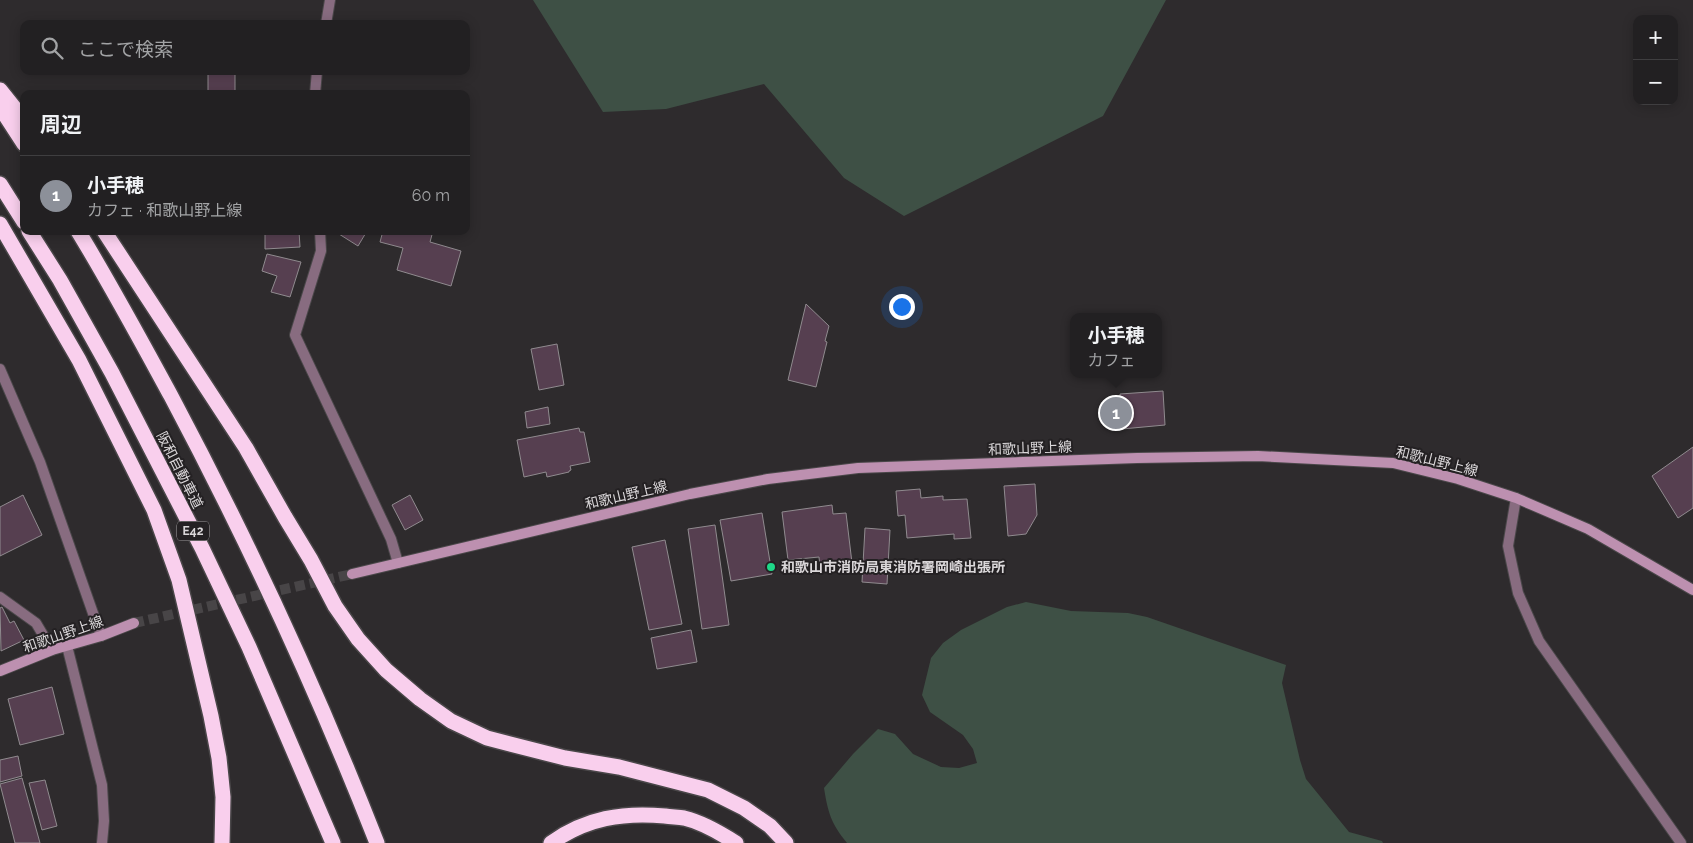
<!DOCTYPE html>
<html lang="ja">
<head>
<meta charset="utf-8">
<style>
	body { margin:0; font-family:Raleway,"Noto Sans JP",sans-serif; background:#2a282a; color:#f1f3f6 }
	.controls { position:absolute; right:15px; top:15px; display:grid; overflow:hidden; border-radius:10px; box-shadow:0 2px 12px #0003 }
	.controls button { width:45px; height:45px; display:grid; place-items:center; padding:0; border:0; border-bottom:1px solid #3f3e40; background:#222022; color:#f1f3f6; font:25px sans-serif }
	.you { position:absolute; left:901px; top:306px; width:18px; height:18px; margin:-12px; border:4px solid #fff; border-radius:50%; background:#1a73e8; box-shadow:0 0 0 8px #1a73e833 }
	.badge { display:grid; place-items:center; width:32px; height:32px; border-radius:50%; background:#8c9099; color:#fff; font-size:16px; font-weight:700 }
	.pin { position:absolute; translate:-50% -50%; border:2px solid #fff; box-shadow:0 1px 5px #0006 }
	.popup { position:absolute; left:1070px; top:313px; width:92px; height:65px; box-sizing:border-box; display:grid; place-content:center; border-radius:10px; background:#222022; filter:drop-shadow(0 1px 4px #0005); font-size:16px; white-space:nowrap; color:#a2a3a5 }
	.popup b { font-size:19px; color:#f1f3f6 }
	.popup::after { content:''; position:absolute; left:50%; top:100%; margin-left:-10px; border:10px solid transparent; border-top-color:#222022 }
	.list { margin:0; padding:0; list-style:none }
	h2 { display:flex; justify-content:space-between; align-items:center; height:65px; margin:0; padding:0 20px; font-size:21px }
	h2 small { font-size:16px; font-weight:400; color:#a2a3a5 }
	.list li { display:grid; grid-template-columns:32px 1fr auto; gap:15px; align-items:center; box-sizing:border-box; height:80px; padding:0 20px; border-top:1px solid #3f3e40 }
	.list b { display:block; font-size:19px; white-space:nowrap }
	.list p { margin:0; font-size:16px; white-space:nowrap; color:#a2a3a5 }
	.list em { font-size:16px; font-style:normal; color:#a2a3a5 }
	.icon { flex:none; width:28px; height:28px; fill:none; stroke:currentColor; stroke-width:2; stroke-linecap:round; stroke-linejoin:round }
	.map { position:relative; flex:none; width:1693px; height:843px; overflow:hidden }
	.search { position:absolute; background:#222022; box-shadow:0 2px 12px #0003; left:20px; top:20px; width:450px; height:55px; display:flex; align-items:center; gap:12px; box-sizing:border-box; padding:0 18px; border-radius:10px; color:#a2a3a5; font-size:19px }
	.panel { position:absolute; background:#222022; box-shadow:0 2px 12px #0003; left:20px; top:90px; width:450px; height:145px; border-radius:10px }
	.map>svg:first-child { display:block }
	.green { fill:#3e5045 }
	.building { fill:#563f50; stroke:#908b8f }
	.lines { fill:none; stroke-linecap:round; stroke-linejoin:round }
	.secondary-tunnel { stroke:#484547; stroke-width:10; stroke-dasharray:10 5; stroke-linecap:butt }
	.minor-casing { stroke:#4a4749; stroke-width:12 }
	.tertiary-casing { stroke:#4a4749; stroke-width:12 }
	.secondary-casing { stroke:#4a4749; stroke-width:12 }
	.motorway-casing { stroke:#4a4749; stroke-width:18 }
	.minor { stroke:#886c80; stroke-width:10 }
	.tertiary { stroke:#886c80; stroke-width:10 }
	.secondary { stroke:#bd90b0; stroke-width:10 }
	.motorway { stroke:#f9cfed; stroke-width:15 }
	.poi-dot { fill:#1ed888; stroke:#242123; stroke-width:2 }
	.labels { text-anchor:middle; stroke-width:4; stroke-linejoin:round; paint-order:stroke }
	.shield { fill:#242123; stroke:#a3a0a2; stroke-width:1 }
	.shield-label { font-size:12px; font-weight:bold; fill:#dad7d9 }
	.street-label { font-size:14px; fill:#dad7d9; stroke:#242123 }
	.poi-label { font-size:14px; font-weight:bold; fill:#dad7d9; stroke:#242123; text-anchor:start }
</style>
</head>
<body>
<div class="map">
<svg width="1693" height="843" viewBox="0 0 1693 843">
	<rect width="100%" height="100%" fill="#2e2b2d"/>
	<path class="green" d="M 533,0 L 1166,0 L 1103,116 L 904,216 L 844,178 L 764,84 L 666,109 L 603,112 Z
		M 1026,602 L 1071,611 L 1128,613 L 1147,617 L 1286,665 L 1282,683 L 1300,760 L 1306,779 L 1349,832 L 1382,841 L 1383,843 L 847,843 C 831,823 828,813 824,788 L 853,754 L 878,729 L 895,734 L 913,754 L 941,767 L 959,768 L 977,763 L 973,749 L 963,735 L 930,712 L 922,695 L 931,658 L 943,643 L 961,630 L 1007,607 Z"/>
	<path class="building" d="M 208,71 L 235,71 L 235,94 L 208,94 Z
		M 265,231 L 299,231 L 300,247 L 265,249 Z
		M 341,231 L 367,231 L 358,246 L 339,234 Z
		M 383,231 L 433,231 L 430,242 L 461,251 L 451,286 L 397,270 L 403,248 L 380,242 Z
		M 267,254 L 301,262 L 290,297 L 271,292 L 277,276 L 262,271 Z
		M 806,304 L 829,326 L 825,341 L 827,342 L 816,387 L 788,380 Z
		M 557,344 L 564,385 L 539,390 L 531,349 Z
		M 1163,391 L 1165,425 L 1122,429 L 1120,394 Z
		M 548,407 L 550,424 L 527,428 L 525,412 Z
		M 579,428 L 580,432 L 584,432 L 590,462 L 570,466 L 571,470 L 569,471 L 569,472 L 547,477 L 546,472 L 524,477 L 517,440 Z
		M 1693,447 L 1693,508 L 1678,518 L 1652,476 Z
		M 1035,484 L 1037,515 L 1026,534 L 1008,536 L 1004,486 Z
		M 920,489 L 921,498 L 943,496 L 943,500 L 967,499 L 971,538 L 954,539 L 954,534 L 907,538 L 905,515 L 898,516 L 896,491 Z
		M 23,495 L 42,535 L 0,556 L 0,507 Z
		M 410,495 L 423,520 L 405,530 L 392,505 Z
		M 832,505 L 833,514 L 846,513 L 852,563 L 820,568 L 819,557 L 788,560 L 782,512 Z
		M 762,513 L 772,574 L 731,581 L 720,520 Z
		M 715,525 L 729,625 L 702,629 L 688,529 Z
		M 865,528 L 890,530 L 887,584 L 862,582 Z
		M 665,540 L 682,624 L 649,630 L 632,547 Z
		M 2,607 L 10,623 L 14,621 L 24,640 L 1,651 L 0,608 Z
		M 691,630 L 697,662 L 657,669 L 651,638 Z
		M 52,687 L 64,734 L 20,745 L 8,699 Z
		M 18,756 L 22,776 L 0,782 L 0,760 Z
		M 22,778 L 40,843 L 15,843 L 0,784 Z
		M 45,780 L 57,826 L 42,830 L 29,783 Z"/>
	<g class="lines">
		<path class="secondary-tunnel" d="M 134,623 L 352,574"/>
		<g class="minor-casing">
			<path id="minor" d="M 326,24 L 330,0
				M 315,94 L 317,71
				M 320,231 L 321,251 L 295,335 L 391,539 L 398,563
				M 0,369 L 40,462 L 101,636
				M 0,597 L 36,623 L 52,650
				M 67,646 L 102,785 L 104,821 L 102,843"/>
		</g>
		<g class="tertiary-casing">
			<path id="tertiary" d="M 1516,498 L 1508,546 L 1518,593 L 1539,641 L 1681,843"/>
		</g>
		<g class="secondary-casing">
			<path id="secondary" d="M 352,574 L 690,494 L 768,479 L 858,468 L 1137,458 L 1258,456 L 1393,463 L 1458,479 L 1516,498 L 1588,529 L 1693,590
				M 0,671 L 52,650 L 101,636 L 134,623"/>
		</g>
		<g class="motorway-casing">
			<path id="motorway" d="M 0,90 L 24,120
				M 0,107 L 24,144
				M 0,184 L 24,222
				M 0,224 L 79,360 L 154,510 L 179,580 L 211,716 L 219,758 L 223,797 L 222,843
				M 29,231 L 60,280 L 112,373 L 202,548 L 249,647 L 333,843
				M 78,231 C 111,285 141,341 171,396 C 248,541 317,690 377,843
				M 104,231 L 246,448 L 285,517 L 311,560 L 335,606 L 358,639 L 386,670 L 420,699 L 451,721 L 487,738 L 565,758 L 619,767 L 708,790 L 744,808 L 770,826 L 786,843
				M 551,843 C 586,818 623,812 665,816 C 671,817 678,817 684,818 C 701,822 722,834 736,843"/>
		</g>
		<use href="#minor" class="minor"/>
		<use href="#tertiary" class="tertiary"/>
		<use href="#secondary" class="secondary"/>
		<use href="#motorway" class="motorway"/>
	</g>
	<circle class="poi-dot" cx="771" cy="567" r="5"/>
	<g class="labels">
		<rect class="shield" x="177" y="521.5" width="32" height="19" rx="4"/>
		<g class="shield-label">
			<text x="193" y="535">E42</text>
		</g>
		<g class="street-label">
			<text transform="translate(1030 448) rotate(-2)" y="5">和歌山野上線</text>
			<text transform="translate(1437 461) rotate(14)" y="5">和歌山野上線</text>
			<text transform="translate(180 470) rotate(63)" y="5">阪和自動車道</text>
			<text transform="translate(626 495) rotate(-13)" y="5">和歌山野上線</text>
			<text transform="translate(63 634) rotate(-19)" y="5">和歌山野上線</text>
		</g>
		<g class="poi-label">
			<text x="781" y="572">和歌山市消防局東消防署岡崎出張所</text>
		</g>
	</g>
</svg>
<div class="controls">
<button>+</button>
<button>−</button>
</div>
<div class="you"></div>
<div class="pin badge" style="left:1116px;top:413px">1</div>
<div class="popup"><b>小手穂</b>カフェ</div>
<div class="search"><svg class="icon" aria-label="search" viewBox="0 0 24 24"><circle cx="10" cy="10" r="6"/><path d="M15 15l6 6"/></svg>ここで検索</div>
<section class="panel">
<h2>周辺<small></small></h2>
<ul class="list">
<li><span class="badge">1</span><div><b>小手穂</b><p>カフェ · 和歌山野上線</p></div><em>60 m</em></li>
</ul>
</section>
</div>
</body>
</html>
